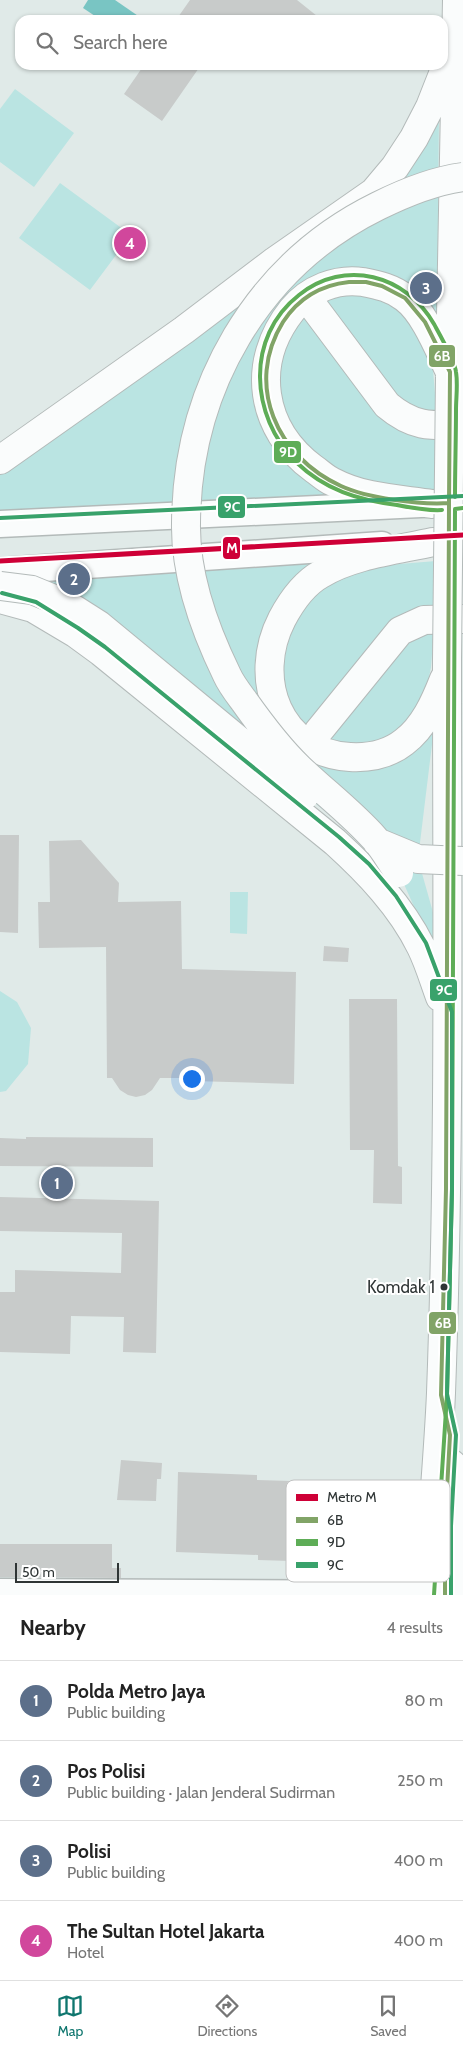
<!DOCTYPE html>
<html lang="en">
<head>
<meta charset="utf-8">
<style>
	body { margin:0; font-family:Cabin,sans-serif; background:#f6f6f6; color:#222 }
	.scale { position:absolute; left:15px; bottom:12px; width:104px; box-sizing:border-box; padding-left:5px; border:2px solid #2f3535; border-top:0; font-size:14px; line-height:18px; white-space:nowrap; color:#2f3535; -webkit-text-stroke:4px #fff; paint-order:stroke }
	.you { position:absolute; left:191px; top:1078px; width:18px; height:18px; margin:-12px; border:4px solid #fff; border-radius:50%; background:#1a73e8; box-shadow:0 0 0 8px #1a73e833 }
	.badge { display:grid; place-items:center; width:32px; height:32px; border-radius:50%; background:#0f766e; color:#fff; font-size:16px; font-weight:700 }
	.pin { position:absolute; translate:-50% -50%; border:2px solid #fff; box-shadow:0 1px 5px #0006 }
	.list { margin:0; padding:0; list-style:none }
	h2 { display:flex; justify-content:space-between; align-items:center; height:65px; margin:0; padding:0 20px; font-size:21px }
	h2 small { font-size:16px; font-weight:400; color:#767676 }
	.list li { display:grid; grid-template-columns:32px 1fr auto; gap:15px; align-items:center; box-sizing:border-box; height:80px; padding:0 20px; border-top:1px solid #e0e0e0 }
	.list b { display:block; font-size:19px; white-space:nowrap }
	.list p { margin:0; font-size:16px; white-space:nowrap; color:#767676 }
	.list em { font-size:16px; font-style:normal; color:#767676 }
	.icon { flex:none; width:28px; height:28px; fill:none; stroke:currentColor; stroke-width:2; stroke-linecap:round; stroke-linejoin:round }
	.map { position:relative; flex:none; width:463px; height:1595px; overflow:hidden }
	.search { position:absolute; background:#fff; box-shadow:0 1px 4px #0004; left:15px; right:15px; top:15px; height:55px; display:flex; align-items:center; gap:12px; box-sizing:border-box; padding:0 18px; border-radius:15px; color:#767676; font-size:19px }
	.sheet { height:385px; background:#fff }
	nav { display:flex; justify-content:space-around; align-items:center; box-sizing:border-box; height:70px; border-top:1px solid #e0e0e0; background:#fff; font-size:14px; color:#767676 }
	nav a { display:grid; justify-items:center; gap:2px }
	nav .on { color:#0f766e }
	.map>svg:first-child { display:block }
	.green { fill:#bae4e2 }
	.water { fill:#79c5c3 }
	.building { fill:#c8cbca }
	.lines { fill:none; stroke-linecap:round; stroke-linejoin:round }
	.major-casing { stroke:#b3bab9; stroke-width:29 }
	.highway-casing { stroke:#b3bab9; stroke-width:30 }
	.major { stroke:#fafcfc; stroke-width:26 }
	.highway { stroke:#fafcfc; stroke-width:28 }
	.highway-bridge-casing { stroke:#b3bab9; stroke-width:30; stroke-linecap:butt }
	.highway-bridge { stroke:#fafcfc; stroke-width:28 }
	.bus-1-casing { stroke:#fff; stroke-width:8 }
	.bus-2-casing { stroke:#fff; stroke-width:8 }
	.bus-3-casing { stroke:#fff; stroke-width:8 }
	.bus-1 { stroke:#81a467; stroke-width:4 }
	.bus-2 { stroke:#5ead57; stroke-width:4 }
	.bus-3 { stroke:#39a26b; stroke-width:4 }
	.metro-1-casing { stroke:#fff; stroke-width:9 }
	.metro-1 { stroke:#ce0037; stroke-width:5 }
	.bus-dot { fill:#2f3535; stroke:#fff; stroke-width:2 }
	.labels { text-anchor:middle; stroke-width:4; stroke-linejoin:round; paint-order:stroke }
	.bus-label { font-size:17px; fill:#2f3535; stroke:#fff; text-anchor:end }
	.key { fill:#fff; stroke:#c1c2c2; stroke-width:1 }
	.key-label { font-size:14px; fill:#2f3535 }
	.line-badge { stroke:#fff; stroke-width:2 }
	.badge-label { font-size:14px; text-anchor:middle; font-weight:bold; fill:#fff }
</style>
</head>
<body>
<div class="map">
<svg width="463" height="1595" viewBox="0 0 463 1595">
	<rect width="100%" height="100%" fill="#e0eae8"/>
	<path class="green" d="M 15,89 L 74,133 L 34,187 L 0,162 L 0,109 Z
		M 439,109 L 437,324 L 328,272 L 258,391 L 336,498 L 0,516 L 0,471 L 381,192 Z
		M 60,183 L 131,235 L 90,290 L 19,238 Z
		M 352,294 L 380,298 L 401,310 L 427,349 L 433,370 L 437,418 L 409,411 L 317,300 L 323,296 Z
		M 301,310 L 437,434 L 438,490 L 420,491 L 362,487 L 300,443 L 279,397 L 281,348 Z
		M 436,561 L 435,615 L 311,732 C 261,692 286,604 339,578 C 369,564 404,564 436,561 Z
		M 319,563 L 264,655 L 317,759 L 434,728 L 418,859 L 434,916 L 446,978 L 399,873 L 358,832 L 331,816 L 275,771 L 0,579 L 147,574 Z
		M 434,628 L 431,667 L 425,698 L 405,732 L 362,750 L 325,743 L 400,641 Z
		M 230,892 L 248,892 L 247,934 L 230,933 Z
		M 0,991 L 17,1002 L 31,1028 L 28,1064 L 6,1091 L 0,1092 Z"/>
	<path class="water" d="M 88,0 L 115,0 L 144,20 L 101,20 L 83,8 Z"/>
	<path class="building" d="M 190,0 L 297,0 L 322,20 L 176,20 Z
		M 144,65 L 201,65 L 162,121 L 124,94 Z
		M 0,835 L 19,835 L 18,933 L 0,932 Z
		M 81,840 L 119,883 L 118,902 L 181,901 L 182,969 L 296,972 L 294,1084 L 193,1081 L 194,1078 L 160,1078 L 152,1090 L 145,1095 L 136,1097 L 128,1095 L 120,1090 L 112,1078 L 107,1078 L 106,947 L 39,948 L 38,902 L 50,902 L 49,841 Z
		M 324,946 L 349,948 L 348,962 L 323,961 Z
		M 349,999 L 397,999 L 398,1166 L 402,1167 L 402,1204 L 373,1203 L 374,1150 L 350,1150 Z
		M 26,1137 L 153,1138 L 153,1167 L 0,1166 L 0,1138 L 26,1139 Z
		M 0,1197 L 159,1201 L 156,1353 L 123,1352 L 124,1317 L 71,1316 L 70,1354 L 0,1352 L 0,1292 L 15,1292 L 15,1270 L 121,1273 L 122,1233 L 0,1231 Z
		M 121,1460 L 162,1463 L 161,1479 L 157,1479 L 156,1501 L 117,1500 Z
		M 178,1472 L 257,1475 L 257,1480 L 396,1484 L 395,1521 L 390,1521 L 389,1564 L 258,1560 L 258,1555 L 176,1552 Z
		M 0,1544 L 112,1544 L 112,1568 L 121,1568 L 121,1578 L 0,1577 Z"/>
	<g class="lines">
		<g class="major-casing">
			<path id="major" d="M 0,524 L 463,502
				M 0,571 L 382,545
				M 0,1592 L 428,1594"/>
		</g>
		<g class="highway-casing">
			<path id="highway" d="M 313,306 L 387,405 C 413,427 430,426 463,425
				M 450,368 L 457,0
				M 0,460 L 184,330 L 275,261 L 374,192 L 395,167 L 414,138 L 430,107 L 456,41
				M 432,504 C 399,499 363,498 333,482 C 326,479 320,473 314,469 C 260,429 250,363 292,310 C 309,289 337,278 363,282 C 379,285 392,288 405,298 C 425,313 439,350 450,372
				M 433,542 C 397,550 352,555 321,574 C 303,584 291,602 282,619 C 251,679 279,753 350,757 C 369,758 389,754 404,742 C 424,727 435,702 444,679
				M 0,599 L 33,608 L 75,633 L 101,652 L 335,842 C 368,872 401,906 421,947 C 429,963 434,981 440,997
				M 318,732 L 400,631 L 424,620 L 463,619
				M 452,1464 L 455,1595
				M 428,1595 C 431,1528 438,1461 441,1393 C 450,1149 447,904 447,660"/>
		</g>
		<use href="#major" class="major"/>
		<use href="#highway" class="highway"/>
		<g class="highway-bridge-casing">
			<path id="highway-bridge" d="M 0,586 L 32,590 L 66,604 L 99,625 L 305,795
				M 447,660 L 450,377
				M 377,842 L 418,859 L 463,861
				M 399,873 C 391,862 384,849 375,839 C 352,813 324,792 299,768 C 278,748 261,725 244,701 C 238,693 231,684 227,675 C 204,628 185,575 186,523 C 187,389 256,266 378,206 C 404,193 433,181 463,177"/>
		</g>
		<use href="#highway-bridge" class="highway-bridge"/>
		<g class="bus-1-casing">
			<path id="bus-1" d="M 349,282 L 366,282 L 382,286 L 405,298 L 425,322 L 450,372 L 449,503 C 419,505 367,498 341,486 C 277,457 244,385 283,322 C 298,299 321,285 349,282 Z
				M 445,1595 L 445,1526 L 450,1435 L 441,1395 L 446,1189 L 449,503"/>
		</g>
		<g class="bus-2-casing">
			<path id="bus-2" d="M 442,510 C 427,511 412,508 397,505 C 358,500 325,490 296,462 C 250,416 245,337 299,295 C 345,258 406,275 434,324 C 440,335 455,361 456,372 C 458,384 456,398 456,410 C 456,439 455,468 455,497
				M 434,1595 L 447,1395 L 452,1189 L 455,509 L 463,508"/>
		</g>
		<g class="bus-3-casing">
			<path id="bus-3" d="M 0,518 L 463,496
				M 2,593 L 36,602 L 78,628 L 105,647 L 339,837 L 369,864 L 396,896 L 426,943 L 452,1012 L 452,1189 L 447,1394 L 456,1435 L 451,1526 L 451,1595"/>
		</g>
		<use href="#bus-1" class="bus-1"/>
		<use href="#bus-2" class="bus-2"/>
		<use href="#bus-3" class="bus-3"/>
		<g class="metro-1-casing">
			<path id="metro-1" d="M 0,561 L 463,535"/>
		</g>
		<use href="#metro-1" class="metro-1"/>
	</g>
	<circle class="bus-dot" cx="444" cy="1287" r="4.5"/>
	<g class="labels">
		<g class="bus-label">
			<text x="435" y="1293">Komdak 1</text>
		</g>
	</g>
	<rect x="286" y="1480" width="164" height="102" rx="8" class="key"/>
	<rect x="296" y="1494" width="22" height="7" fill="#ce0037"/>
	<rect x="296" y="1517" width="22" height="6" fill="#81a467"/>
	<rect x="296" y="1539" width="22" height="7" fill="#5ead57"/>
	<rect x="296" y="1562" width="22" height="6" fill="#39a26b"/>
	<g class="key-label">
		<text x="327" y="1502">Metro M</text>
		<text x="327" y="1525">6B</text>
		<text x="327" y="1547">9D</text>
		<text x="327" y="1570">9C</text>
	</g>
	<g class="line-badge">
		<rect x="428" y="344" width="28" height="24" rx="5" fill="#81a467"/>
		<rect x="273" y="440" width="29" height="24" rx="5" fill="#5ead57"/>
		<rect x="217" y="495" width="29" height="24" rx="5" fill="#39a26b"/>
		<rect x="222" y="536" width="19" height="24" rx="5" fill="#ce0037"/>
		<rect x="429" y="978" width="29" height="24" rx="5" fill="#39a26b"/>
		<rect x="428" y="1311" width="29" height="24" rx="5" fill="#81a467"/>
	</g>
	<g class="badge-label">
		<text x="442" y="361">6B</text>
		<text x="288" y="457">9D</text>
		<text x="232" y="512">9C</text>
		<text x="232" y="553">M</text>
		<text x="444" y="995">9C</text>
		<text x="443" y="1328">6B</text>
	</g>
</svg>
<div class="scale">50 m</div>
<div class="you"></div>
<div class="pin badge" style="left:57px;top:1183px;background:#5c6f8a">1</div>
<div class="pin badge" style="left:74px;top:579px;background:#5c6f8a">2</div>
<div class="pin badge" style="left:426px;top:288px;background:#5c6f8a">3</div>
<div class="pin badge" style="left:130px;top:243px;background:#d1479c">4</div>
<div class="search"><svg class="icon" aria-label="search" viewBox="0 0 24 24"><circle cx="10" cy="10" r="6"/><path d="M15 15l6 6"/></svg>Search here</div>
</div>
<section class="sheet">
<h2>Nearby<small>4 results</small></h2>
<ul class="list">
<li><span class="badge" style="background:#5c6f8a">1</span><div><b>Polda Metro Jaya</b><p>Public building</p></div><em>80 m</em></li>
<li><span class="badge" style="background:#5c6f8a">2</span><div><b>Pos Polisi</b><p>Public building · Jalan Jenderal Sudirman</p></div><em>250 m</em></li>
<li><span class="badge" style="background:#5c6f8a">3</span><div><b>Polisi</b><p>Public building</p></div><em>400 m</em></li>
<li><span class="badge" style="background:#d1479c">4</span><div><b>The Sultan Hotel Jakarta</b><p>Hotel</p></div><em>400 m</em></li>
</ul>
</section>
<nav>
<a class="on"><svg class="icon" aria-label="map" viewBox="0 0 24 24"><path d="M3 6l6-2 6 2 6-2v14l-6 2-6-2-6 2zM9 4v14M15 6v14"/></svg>Map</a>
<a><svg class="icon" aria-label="directions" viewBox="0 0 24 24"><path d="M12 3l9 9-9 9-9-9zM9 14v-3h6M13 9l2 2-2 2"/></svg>Directions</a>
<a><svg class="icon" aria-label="saved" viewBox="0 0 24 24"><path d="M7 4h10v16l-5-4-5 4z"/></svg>Saved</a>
</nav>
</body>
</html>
